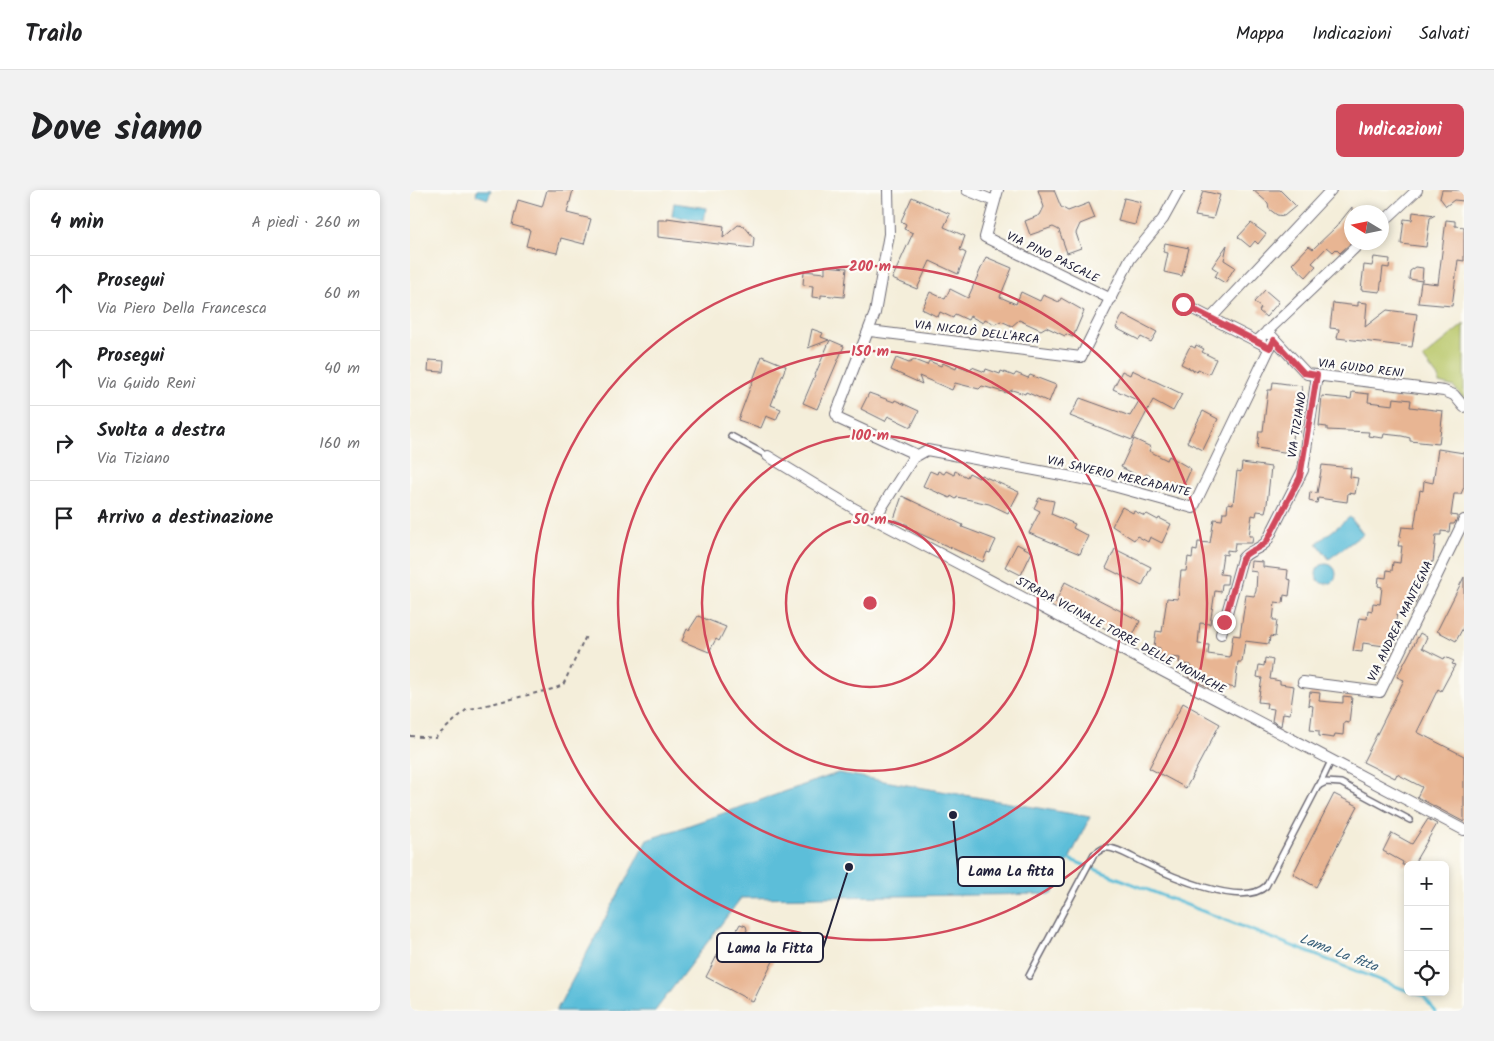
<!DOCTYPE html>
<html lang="it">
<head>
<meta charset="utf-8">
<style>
	body { margin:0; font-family:Kalam,sans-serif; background:#f2f2f2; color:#202124 }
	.controls { position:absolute; right:15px; bottom:15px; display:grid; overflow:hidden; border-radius:8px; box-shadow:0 2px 8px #0003 }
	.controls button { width:45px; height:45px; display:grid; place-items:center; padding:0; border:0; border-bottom:1px solid #e0e0e0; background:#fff; color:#202124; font:25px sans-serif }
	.compass { position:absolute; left:934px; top:15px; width:45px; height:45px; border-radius:50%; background:#fff; box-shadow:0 2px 8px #0003; rotate:280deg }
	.stop { position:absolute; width:15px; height:15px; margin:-11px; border:4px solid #d1495b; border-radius:50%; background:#fff }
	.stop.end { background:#d1495b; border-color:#fff; box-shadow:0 1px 5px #0008 }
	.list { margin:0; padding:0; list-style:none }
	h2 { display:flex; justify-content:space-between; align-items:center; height:65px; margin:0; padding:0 20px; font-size:21px }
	h2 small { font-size:16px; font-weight:400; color:#757577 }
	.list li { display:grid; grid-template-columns:32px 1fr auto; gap:15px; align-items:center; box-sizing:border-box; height:75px; padding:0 20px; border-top:1px solid #e0e0e0 }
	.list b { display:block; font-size:19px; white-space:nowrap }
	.list p { margin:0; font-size:16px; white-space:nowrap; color:#757577 }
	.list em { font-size:16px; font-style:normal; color:#757577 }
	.icon { flex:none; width:28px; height:28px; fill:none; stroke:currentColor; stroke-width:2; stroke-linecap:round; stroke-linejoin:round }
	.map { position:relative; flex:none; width:1054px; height:821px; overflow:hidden; border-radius:8px }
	header { display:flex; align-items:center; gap:30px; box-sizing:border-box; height:70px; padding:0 25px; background:#fff; border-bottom:1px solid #e0e0e0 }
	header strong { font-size:24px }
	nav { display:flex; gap:28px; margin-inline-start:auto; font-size:18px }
	.intro { display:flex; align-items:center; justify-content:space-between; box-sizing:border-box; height:120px; padding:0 30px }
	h1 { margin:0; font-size:35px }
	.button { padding:12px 22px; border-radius:8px; background:#d1495b; color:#fff; font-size:18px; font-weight:700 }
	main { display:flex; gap:30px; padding:0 30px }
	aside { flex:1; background:#fff; border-radius:8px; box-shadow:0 2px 8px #0003 }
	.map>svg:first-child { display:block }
	.green { fill:#b8c668; stroke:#6d7452 }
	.water { fill:#5bbed9; stroke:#3e708a }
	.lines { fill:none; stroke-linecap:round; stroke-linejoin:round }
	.stream { stroke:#5bbed9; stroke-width:3 }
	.building { fill:#e8b593 }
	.lane-casing { stroke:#6c6973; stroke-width:8 }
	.street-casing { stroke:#6c6973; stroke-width:12 }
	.path { stroke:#6c6973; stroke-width:2; stroke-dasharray:4 4; stroke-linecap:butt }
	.lane { stroke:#fff; stroke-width:5 }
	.street { stroke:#fff; stroke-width:10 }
	.route { stroke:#d1495b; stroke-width:6 }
	.ring { fill:none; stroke:#d1495b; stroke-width:2.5 }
	.labels { text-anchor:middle; stroke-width:4.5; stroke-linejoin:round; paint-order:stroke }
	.street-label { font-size:12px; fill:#22223b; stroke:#fdfcf7 }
	.water-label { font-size:14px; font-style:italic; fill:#39607a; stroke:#fdfcf7 }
	.centre { fill:#d1495b; stroke:#fdfcf7; stroke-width:2.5 }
	.ring-label { font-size:15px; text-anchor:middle; font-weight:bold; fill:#d1495b; stroke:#fdfcf7; stroke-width:4.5; stroke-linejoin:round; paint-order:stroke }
	.leader { fill:none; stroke:#22223b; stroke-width:2 }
	.callout-dot { fill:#22223b; stroke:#fdfcf7; stroke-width:2 }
	.callout { fill:#fdfcf7; stroke:#22223b; stroke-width:2 }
	.callout-label { font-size:14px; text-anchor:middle; font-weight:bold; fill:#22223b }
</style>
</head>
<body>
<header>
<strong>Trailo</strong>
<nav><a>Mappa</a><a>Indicazioni</a><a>Salvati</a></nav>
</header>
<div class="intro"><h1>Dove siamo</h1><a class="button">Indicazioni</a></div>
<main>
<aside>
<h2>4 min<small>A piedi · 260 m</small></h2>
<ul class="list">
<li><svg class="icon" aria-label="ahead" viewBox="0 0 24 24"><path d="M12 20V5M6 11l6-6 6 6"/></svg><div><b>Prosegui</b><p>Via Piero Della Francesca</p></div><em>60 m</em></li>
<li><svg class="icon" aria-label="ahead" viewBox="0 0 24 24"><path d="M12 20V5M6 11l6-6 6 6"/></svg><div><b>Prosegui</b><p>Via Guido Reni</p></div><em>40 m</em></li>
<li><svg class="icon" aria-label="right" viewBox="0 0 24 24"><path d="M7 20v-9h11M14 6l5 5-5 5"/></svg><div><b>Svolta a destra</b><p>Via Tiziano</p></div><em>160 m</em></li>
<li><svg class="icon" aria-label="arrive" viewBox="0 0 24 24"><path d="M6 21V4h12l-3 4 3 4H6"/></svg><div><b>Arrivo a destinazione</b></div></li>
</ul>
</aside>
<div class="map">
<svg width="1054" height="821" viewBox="0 0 1054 821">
	<rect width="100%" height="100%" fill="#fdfcf7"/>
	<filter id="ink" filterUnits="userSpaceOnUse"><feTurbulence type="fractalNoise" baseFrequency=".02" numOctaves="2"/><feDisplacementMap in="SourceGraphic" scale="10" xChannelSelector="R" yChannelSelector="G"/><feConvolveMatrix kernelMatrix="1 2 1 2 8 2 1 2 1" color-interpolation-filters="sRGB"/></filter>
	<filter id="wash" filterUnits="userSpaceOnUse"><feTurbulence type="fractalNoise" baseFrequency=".0096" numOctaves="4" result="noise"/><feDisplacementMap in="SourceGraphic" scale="20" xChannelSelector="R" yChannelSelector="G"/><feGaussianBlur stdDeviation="1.12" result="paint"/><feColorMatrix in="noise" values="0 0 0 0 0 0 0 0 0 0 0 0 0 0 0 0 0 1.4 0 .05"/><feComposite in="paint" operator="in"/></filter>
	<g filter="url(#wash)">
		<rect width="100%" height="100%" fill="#f4eeda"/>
		<path class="green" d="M 1054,134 L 1054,209 L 1044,197 L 1029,193 L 1029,189 L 1013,168 Z"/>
		<path class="water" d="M 67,0 L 81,0 L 78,9 L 66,5 Z
			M 264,13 L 296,18 L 294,31 L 262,26 Z
			M 940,327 L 953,344 L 919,369 L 907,353 Z
			M906 384a10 10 0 1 1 20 0a10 10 0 1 1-20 0Z
			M 428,583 L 680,627 L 642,704 L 331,708 L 245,821 L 146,821 L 237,650 Z"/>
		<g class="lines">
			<path class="stream" d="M 656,668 L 998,801
				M 1002,802 L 1013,806 L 1025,821"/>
		</g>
		<g id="blocks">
			<path class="building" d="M 137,0 L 163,0 L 157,23 L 181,29 L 174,54 L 151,48 L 147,63 L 116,56 L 120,40 L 102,35 L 108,10 L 132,17 Z
				M 628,0 L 644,0 L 651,17 L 658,21 L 679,13 L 685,28 L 670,34 L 666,43 L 671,58 L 657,63 L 649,40 L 643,37 L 620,45 L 615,31 L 630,25 L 634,17 Z
				M 843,0 L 870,0 L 886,16 L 874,26 L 867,25 L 859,19 L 858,13 Z
				M 1032,0 L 1054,0 L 1054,11 L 1044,10 L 1036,16 L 1030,8 Z
				M 793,1 L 810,5 L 803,29 L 785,26 Z
				M 502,7 L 540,24 L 534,37 L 555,46 L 550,60 L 556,63 L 548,84 L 520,71 L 507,99 L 482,89 L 503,43 L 494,39 L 496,34 L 491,31 Z
				M 714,8 L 731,12 L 725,35 L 708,31 Z
				M 942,17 L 942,52 L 930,63 L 926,59 L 923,62 L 917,57 L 902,73 L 906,76 L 896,87 L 882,74 L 899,56 L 903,59 L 926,37 Z
				M 1003,22 L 1025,25 L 1020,28 L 1016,57 L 991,54 L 994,29 L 1002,30 Z
				M 257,28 L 314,36 L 313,48 L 328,35 L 334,36 L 344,48 L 343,58 L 248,47 L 248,30 L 257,30 Z
				M 1036,30 L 1045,31 L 1045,36 L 1054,37 L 1054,71 L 1048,70 L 1042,116 L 1008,113 L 1011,92 L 1028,94 Z
				M 841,33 L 856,44 L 848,54 L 845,51 L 840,57 L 828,47 Z
				M 755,53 L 779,58 L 772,86 L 754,82 L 758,63 L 753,62 Z
				M 817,55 L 814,70 L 825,77 L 815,93 L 805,87 L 808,81 L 802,77 Z
				M 576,67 L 602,78 L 590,107 L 606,114 L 611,102 L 630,111 L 633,105 L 649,112 L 651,108 L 674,121 L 663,147 L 656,144 L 655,146 L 636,137 L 631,140 L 609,130 L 602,136 L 591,131 L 585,134 L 575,129 L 573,133 L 560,126 L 558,130 L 545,124 L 543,128 L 530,122 L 528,127 L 512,119 L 520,102 L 535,109 L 540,99 L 558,108 Z
				M 964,67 L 980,69 L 979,78 L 973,77 L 970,102 L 951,100 L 954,75 L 962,76 Z
				M 415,76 L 437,78 L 434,107 L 411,105 L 411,108 L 402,107 L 403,96 L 393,95 L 394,81 L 415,83 Z
				M 1006,77 L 1013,78 L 1012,91 L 999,89 L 1000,81 Z
				M 855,100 L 869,112 L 856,127 L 849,121 L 851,118 L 844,112 Z
				M 948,112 L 957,113 L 955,137 L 977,120 L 1007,124 L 1002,157 L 927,148 L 929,139 L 920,138 L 923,113 L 948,116 Z
				M 713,124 L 747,142 L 741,152 L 731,147 L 729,150 L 706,138 Z
				M 402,139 L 413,143 L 411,147 L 419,150 L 398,158 Z
				M 420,150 L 434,156 L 407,219 L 393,213 Z
				M 786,155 L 794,159 L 792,162 L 806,169 L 799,184 L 788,179 L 787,182 L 771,174 L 779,158 L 781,156 L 785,158 Z
				M 352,166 L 376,176 L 361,215 L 371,219 L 366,230 L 356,226 L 351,238 L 328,230 Z
				M 486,168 L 499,173 L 504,170 L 517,175 L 519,171 L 531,176 L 533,173 L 546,179 L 547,175 L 560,180 L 562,177 L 575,182 L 576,179 L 590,184 L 591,181 L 604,186 L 606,183 L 618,188 L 620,185 L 646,195 L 639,212 L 616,202 L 615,204 L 602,200 L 597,203 L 572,196 L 569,199 L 545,193 L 542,200 L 509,186 L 512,194 L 481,180 Z
				M 19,170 L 34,171 L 33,182 L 18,181 Z
				M 722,180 L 772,204 L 763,221 L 743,210 L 722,250 L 660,226 L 670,208 L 720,226 L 729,211 L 703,199 L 712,181 L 720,185 Z
				M 863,192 L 892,196 L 889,225 L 892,226 L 890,243 L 883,242 L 880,263 L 847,258 L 849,241 L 853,241 L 858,200 L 862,200 Z
				M 942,202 L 959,204 L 958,212 L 983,215 L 984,208 L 1001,210 L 1000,217 L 1033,221 L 1029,254 L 1000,251 L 1000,248 L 992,246 L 974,244 L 973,248 L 958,246 L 959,242 L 917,240 L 917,237 L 909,236 L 912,206 L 941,209 Z
				M 459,203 L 484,212 L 485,210 L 509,221 L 501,237 L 478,226 L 475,231 L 451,219 Z
				M 793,221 L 808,229 L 793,260 L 777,252 Z
				M 724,249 L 741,257 L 739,261 L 757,270 L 759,266 L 781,279 L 773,297 L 762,292 L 760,295 L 736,284 L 734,289 L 711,277 Z
				M 1028,259 L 1054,263 L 1054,297 L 1051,304 L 1044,304 L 1041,325 L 1047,326 L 1047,329 L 1044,334 L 1040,334 L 1039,342 L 1031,341 L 1031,345 L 1026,345 L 1023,372 L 1021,372 L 1019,382 L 1013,381 L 1013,385 L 1008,384 L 1006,405 L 1009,405 L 1005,414 L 1001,414 L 1000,421 L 992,420 L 992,425 L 987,424 L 981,457 L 953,453 L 952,462 L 943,461 L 949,428 L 957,429 L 958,420 L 962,421 L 963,413 L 970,414 L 972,397 L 968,396 L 969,387 L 976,388 L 977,380 L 982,381 L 983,372 L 990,373 L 992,356 L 988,356 L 992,337 L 1004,338 L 1010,300 L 1013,301 L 1014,291 L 1023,293 Z
				M 832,273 L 861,277 L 857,314 L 855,322 L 847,321 L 846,326 L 842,325 L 839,346 L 843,346 L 842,353 L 825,353 L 824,361 L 817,360 L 817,365 L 813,364 L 810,384 L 818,385 L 817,394 L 812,394 L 811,402 L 805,401 L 800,434 L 790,433 L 788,454 L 799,455 L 798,464 L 820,467 L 823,445 L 830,446 L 836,405 L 844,406 L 846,401 L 847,382 L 840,381 L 841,371 L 853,372 L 853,377 L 878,380 L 877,389 L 881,390 L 879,406 L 874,405 L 873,413 L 865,412 L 863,430 L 867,430 L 865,447 L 860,446 L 859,454 L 835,451 L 832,472 L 828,472 L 825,498 L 816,496 L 816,500 L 800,498 L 778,487 L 781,475 L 769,473 L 770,468 L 749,466 L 750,458 L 744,457 L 746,441 L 752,442 L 757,408 L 768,409 L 771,381 L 776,381 L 778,367 L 782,368 L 783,360 L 787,361 L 788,352 L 800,353 L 804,329 L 812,330 L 813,322 L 817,322 L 818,313 L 823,314 L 827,281 L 831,282 Z
				M 912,275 L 941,278 L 940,287 L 948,288 L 945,304 L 938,303 L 937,312 L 908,308 L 907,313 L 899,311 L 900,302 L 907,303 Z
				M 520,281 L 527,284 L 528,281 L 534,284 L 536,281 L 544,285 L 545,281 L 557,287 L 559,283 L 569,288 L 571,285 L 609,302 L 598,323 L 579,314 L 547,307 L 546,309 L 541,306 L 540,308 L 513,296 Z
				M 492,306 L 553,335 L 552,337 L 586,350 L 580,363 L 577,362 L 573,372 L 497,338 L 498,335 L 484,329 Z
				M 629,308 L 644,311 L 641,324 L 665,334 L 663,338 L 678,346 L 670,364 L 619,343 L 630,321 L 624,318 Z
				M 712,317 L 723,323 L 724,321 L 735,326 L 737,324 L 748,330 L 749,328 L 761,334 L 752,353 L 740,347 L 738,352 L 727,346 L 724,350 L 702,336 Z
				M 607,354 L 622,362 L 611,385 L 595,377 Z
				M 705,359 L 741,377 L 732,396 L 696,378 Z
				M 1054,387 L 1054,436 L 1046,451 L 1027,441 Z
				M 655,392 L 730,431 L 720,451 L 645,413 Z
				M 288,426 L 316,437 L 309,451 L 306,449 L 299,462 L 272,451 L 277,439 L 279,440 Z
				M 1010,443 L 1017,447 L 1012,458 L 1034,469 L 1035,467 L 1044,471 L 1042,474 L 1045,475 L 1031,501 L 1028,499 L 1007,542 L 1054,566 L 1054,632 L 1007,607 L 1012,597 L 987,584 L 985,588 L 953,572 L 994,490 L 987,487 Z
				M 855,468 L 863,470 L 860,489 L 870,491 L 870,494 L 884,496 L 880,524 L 873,523 L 871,536 L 862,531 L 864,519 L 856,518 L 857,513 L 848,512 L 852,488 L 847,487 L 849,475 L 854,476 Z
				M 900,502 L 910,503 L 909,511 L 933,513 L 933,506 L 942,507 L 939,533 L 934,532 L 933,545 L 925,544 L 924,548 L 909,546 L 909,541 L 900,540 L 903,516 L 898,515 Z
				M 773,513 L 810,534 L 776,598 L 739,578 Z
				M 924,604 L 948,616 L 906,697 L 883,684 Z
				M 1018,629 L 1027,634 L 1003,675 L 992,675 L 993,672 L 973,661 L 982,643 L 1002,654 Z
				M 330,734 L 336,736 L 337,740 L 330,750 L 365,767 L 343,812 L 296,787 L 318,744 L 323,747 Z"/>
		</g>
	</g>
	<g filter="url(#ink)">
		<use href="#blocks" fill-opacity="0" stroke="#6c6973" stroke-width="1"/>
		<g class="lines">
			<g class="lane-casing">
				<path id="lane" d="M 321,246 L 358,266
					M 909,596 L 921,571
					M 619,786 L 684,664 C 687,663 691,659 694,658 C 704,656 721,667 730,671 C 756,684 832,719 856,696 L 908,596 L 916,592 L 931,593 L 1000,630"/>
			</g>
			<g class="street-casing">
				<path id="street" d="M 478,0 L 479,44 L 465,123 L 426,224 L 429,229 L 507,265
					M 557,0 L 584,11
					M 588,0 L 575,47 L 701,109
					M 972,33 L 1007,0
					M 773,114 L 860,158
					M 801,128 L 921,0
					M 460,141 L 671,167 L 720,69 L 753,29 L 769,0
					M 857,141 L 897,184 L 1034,201 L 1044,205 L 1054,217
					M 847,151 L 951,52
					M 358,266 L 445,319 L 1054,640
					M 465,328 L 503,268 L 517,260 L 689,292 L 783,318 L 864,149
					M 811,444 L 832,369 C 838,360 850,360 857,351 L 893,280 L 907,185
					M 893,492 L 970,502 L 1054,330"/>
			</g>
			<path class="path" d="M 0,546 L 25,548 L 56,520 L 143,499 L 153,495 L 176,446"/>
			<use href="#lane" class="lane"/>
			<use href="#street" class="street"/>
		</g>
	</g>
	<g class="lines" filter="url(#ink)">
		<path class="route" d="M 773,114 L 860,158 L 864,150 L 894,183 L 907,185 L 890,287 L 857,351 C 850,360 838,359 832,369 L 814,432"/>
	</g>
	<g class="ring">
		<circle cx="460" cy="413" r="84"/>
		<circle cx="460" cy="413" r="168"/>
		<circle cx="460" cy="413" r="252"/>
		<circle cx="460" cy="413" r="337"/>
	</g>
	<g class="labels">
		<g class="street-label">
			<text transform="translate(643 67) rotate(26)" y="4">VIA PINO PASCALE</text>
			<text transform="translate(567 142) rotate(7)" y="4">VIA NICOLÒ DELL'ARCA</text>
			<text transform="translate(951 178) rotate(7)" y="4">VIA GUIDO RENI</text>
			<text transform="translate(887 235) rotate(-81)" y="4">VIA TIZIANO</text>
			<text transform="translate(709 286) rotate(13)" y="4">VIA SAVERIO MERCADANTE</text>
			<text transform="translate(990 431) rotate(-64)" y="4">VIA ANDREA MANTEGNA</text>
			<text transform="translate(711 445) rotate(28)" y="4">STRADA VICINALE TORRE DELLE MONACHE</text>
		</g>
		<g class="water-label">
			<text transform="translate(929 762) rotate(21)" y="5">Lama La fitta</text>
		</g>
	</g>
	<circle cx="460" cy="413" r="8" class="centre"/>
	<g class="ring-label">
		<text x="460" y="81">200 m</text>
		<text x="460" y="166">150 m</text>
		<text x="460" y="250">100 m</text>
		<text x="460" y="334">50 m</text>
	</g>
	<path class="leader" d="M543 625L548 681M439 677L413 758"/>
	<g class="callout-dot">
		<circle cx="543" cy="625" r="5"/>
		<circle cx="439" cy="677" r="5"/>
	</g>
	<g class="callout">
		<rect x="548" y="667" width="106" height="29" rx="5"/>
		<rect x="307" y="743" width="106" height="29" rx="5"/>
	</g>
	<g class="callout-label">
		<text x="601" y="686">Lama La fitta</text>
		<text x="360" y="763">Lama la Fitta</text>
	</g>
</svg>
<div class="controls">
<button>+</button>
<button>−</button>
<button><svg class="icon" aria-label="locate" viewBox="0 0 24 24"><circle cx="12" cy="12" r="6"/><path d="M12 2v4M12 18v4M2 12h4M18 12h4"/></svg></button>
</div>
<svg class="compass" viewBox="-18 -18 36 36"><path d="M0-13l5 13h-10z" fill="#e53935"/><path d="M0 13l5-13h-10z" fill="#757577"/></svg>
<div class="stop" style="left:773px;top:114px"></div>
<div class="stop end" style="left:814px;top:432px"></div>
</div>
</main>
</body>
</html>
